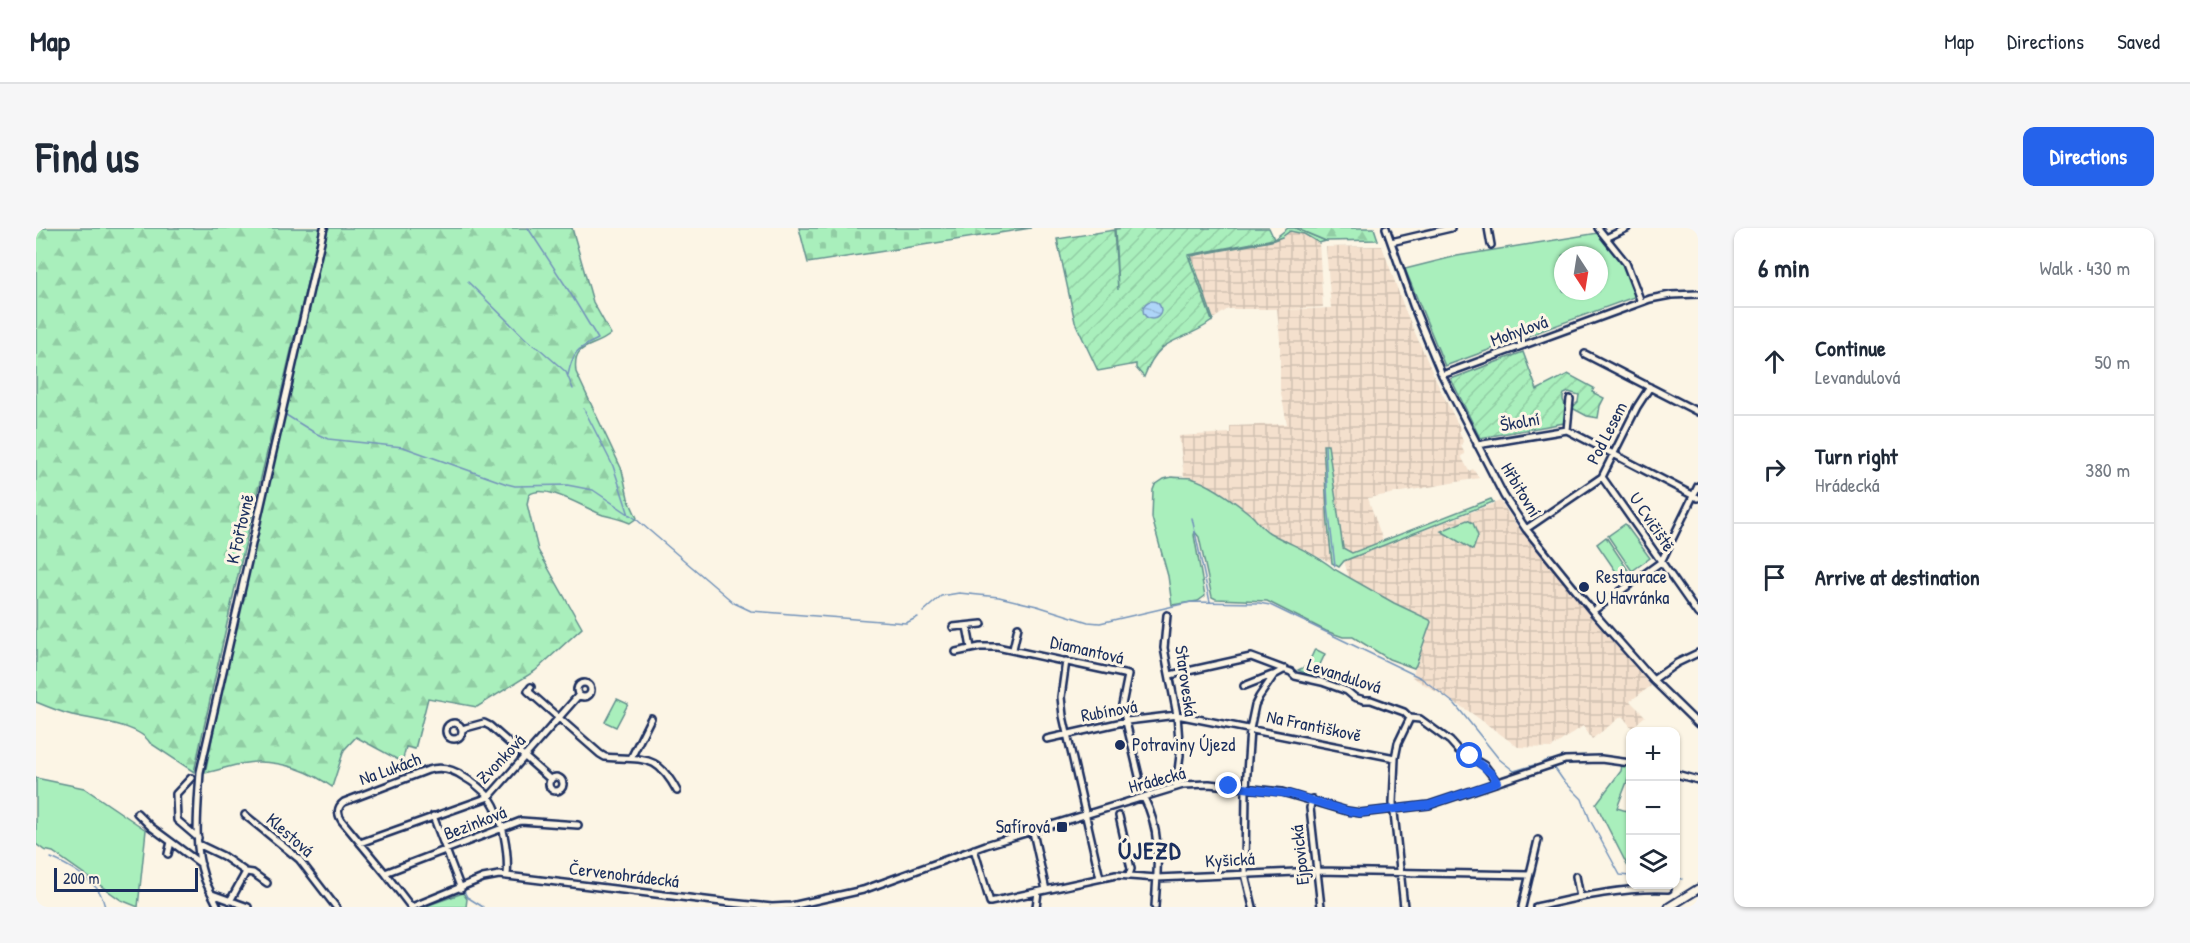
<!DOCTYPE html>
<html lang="en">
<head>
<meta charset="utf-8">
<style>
	body { margin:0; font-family:"Patrick Hand",sans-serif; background:#f6f6f7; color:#1f2937 }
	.controls { position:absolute; right:18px; bottom:18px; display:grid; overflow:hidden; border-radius:12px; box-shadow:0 2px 4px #0004 }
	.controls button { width:54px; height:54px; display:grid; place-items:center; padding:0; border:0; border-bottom:2px solid #e0e1e3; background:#fff; color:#1f2937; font:30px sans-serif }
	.compass { position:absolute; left:1518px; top:18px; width:54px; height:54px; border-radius:50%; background:#fff; box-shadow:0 2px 4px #0004; rotate:168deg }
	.scale { position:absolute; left:18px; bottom:15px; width:144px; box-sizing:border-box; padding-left:6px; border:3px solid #1b2f5e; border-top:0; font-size:16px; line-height:21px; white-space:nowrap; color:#1b2f5e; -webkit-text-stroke:4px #fcf5e5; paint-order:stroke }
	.stop { position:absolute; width:18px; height:18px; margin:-14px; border:4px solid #2563eb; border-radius:50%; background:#fff }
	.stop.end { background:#2563eb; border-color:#fff; box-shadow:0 2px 6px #0008 }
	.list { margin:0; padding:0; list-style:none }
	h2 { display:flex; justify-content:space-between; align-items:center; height:78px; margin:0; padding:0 24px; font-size:26px }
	h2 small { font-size:20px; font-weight:400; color:#747a83 }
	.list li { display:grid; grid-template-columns:39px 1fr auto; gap:18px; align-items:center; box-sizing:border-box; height:108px; padding:0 24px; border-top:2px solid #e0e1e3 }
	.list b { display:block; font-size:22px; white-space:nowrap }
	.list p { margin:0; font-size:20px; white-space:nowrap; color:#747a83 }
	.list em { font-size:20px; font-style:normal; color:#747a83 }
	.icon { flex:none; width:33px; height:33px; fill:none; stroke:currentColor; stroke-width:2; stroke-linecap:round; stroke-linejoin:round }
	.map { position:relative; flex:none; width:1662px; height:679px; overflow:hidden; border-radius:12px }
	header { display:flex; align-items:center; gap:36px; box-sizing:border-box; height:84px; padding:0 30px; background:#fff; border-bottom:2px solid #e0e1e3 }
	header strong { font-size:28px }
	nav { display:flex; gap:33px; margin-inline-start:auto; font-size:21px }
	.intro { display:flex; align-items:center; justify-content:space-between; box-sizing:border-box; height:144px; padding:0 36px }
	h1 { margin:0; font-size:42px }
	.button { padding:15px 27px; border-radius:12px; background:#2563eb; color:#fff; font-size:21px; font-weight:700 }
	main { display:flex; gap:36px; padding:0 36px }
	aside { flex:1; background:#fff; border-radius:12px; box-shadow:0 2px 4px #0004 }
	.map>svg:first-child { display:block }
	.industrial { fill:url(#industrial-grid) }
	.green { fill:#a9efbc; stroke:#628f8d; stroke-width:1.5; fill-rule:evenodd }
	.forest { fill:url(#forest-firs); stroke:#628f8d; stroke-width:1.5 }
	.cemetery { fill:url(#cemetery-stones); stroke:#628f8d; stroke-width:1.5 }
	.garden { fill:url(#garden-furrows); stroke:#628f8d; stroke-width:1.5 }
	.water { fill:url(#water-waves); stroke:#7393ba; stroke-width:1.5 }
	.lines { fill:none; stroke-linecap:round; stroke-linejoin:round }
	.stream { stroke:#7393ba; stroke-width:1.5 }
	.minor-casing { stroke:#1b2f5e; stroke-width:10 }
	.major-casing { stroke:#1b2f5e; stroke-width:11 }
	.minor { stroke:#fcf5e5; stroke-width:5 }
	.major { stroke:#fcf5e5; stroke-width:7 }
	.route { stroke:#2563eb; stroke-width:8 }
	.poi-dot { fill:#1b2f5e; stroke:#fcf5e5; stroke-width:2 }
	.labels { text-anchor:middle; stroke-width:6; stroke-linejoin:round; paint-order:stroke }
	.street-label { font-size:18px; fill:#1b2f5e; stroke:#fcf5e5 }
	.poi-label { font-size:18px; fill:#1b2f5e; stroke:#fcf5e5; text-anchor:start }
	.district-label { font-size:24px; font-weight:bold; letter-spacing:1.5px; fill:#1b2f5e; stroke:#fcf5e5 }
</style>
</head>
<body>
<header>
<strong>Map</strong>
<nav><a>Map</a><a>Directions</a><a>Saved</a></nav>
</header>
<div class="intro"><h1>Find us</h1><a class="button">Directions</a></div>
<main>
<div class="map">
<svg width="1662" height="679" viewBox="0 0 1662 679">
	<defs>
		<pattern id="industrial-grid" width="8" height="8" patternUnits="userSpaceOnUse" patternTransform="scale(1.5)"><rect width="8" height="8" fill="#f4e0cd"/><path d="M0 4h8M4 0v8" fill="none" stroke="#d1c0b2"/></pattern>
		<pattern id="forest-firs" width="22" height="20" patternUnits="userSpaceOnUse" patternTransform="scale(1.5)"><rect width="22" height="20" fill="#a9efbc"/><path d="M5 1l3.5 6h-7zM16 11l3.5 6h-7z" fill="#91cda4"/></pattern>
		<pattern id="cemetery-stones" width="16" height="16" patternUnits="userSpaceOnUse" patternTransform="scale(1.5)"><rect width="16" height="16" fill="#a9efbc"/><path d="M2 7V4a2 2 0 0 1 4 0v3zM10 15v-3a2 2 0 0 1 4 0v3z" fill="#91cda4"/></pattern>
		<pattern id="garden-furrows" width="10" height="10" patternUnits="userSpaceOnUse" patternTransform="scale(1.5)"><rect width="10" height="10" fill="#a9efbc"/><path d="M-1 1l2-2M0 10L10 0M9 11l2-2" fill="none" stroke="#91cda4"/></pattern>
		<pattern id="water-waves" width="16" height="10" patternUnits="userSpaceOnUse" patternTransform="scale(1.5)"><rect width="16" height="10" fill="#aed5f8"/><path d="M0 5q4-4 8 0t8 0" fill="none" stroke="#95b7d7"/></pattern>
	</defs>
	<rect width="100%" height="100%" fill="#fcf5e5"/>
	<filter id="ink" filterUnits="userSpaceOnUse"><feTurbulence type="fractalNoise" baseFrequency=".0167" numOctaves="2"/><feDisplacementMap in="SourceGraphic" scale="12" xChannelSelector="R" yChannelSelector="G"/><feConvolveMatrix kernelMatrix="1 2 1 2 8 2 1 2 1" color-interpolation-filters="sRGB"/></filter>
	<g filter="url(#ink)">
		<path class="industrial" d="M 1254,3 L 1268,6 L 1283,15 L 1287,79 L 1244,82 L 1295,80 L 1290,19 L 1346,18 L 1369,82 L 1403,159 L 1425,202 L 1423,203 L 1427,213 L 1425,218 L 1429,226 L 1425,228 L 1433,243 L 1437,241 L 1443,250 L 1332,270 L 1347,313 L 1316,325 L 1307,320 L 1292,217 L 1292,297 L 1296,335 L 1241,310 L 1193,271 L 1162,253 L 1148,248 L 1143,208 L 1194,205 L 1194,198 L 1251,196 L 1244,160 L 1244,111 L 1241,81 L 1192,81 L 1177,91 L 1155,28 L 1235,13 L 1246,9 Z
			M 1464,273 L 1479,295 L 1556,389 L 1615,458 L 1594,473 L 1609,488 L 1596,500 L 1586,488 L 1556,511 L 1547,498 L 1515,520 L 1482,519 L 1434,484 L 1376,449 L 1394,392 L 1358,375 L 1313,350 L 1308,333 Z"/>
		<path class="green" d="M 1252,0 L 1259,0 L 1290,13 L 1283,15 L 1268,6 L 1254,3 L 1246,9 L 1235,13 L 1155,28 L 1177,91 L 1176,93 L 1152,27 L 1238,11 Z
			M 1562,5 C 1574,19 1602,49 1598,69 L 1409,138 L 1369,41 L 1421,28 ZM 1527,27 L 1563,27 L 1563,63 L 1527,63 Z
			M 1287,217 L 1292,217 L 1307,320 L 1316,325 L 1455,271 L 1457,274 L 1308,333 L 1303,339 L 1296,335 L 1292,297 Z
			M 1136,249 C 1142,250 1149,249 1155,250 C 1175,256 1198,273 1214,286 C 1221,292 1225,300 1234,305 C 1255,317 1279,325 1298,341 L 1358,375 L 1394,392 L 1395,394 L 1380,437 L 1378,440 L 1353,431 L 1317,409 L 1307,409 L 1290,403 L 1231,373 L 1180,371 L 1176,369 L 1163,309 L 1159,304 L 1158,307 L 1169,368 L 1162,373 L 1136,377 L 1132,348 L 1116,290 L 1117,262 L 1119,257 L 1128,251 Z
			M 1431,292 L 1437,295 L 1442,308 L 1437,322 L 1405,303 Z
			M 1589,296 L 1614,330 L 1596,343 L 1572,308 Z
			M 1570,309 L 1592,342 L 1583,348 L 1561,316 Z
			M 1279,421 L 1289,426 L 1278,449 L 1262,442 L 1271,438 Z
			M 581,471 L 592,476 L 580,499 L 569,494 Z
			M 1586,537 L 1594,539 L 1594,546 L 1581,580 L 1594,584 L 1594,628 L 1592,628 L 1591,637 L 1560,576 L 1585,543 Z
			M 0,550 L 48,560 L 110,602 L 102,679 L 85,672 L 17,624 L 8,622 L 0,616 Z
			M 427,665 L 431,671 L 430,679 L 387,679 Z"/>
		<path class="forest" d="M 0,0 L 284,0 L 198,364 L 158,544 L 114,515 C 103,496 56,492 36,487 C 24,484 12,479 0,474 Z
			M 292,0 L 536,0 L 557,74 L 575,106 C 557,122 536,113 540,144 L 586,242 L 592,270 L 601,290 L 594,295 C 585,291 576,289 567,287 C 550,281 509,254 493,267 L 491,276 L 502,322 L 546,400 L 499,443 L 441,479 L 392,470 L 379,521 L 370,519 L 366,534 L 320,509 L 308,522 L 296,559 C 276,544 247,533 220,534 C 204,534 185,542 169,545 L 190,444 Z
			M 1259,0 L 1338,0 L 1342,12 L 1290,13 Z"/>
		<path class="cemetery" d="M 763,0 L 995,0 L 772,35 Z"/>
		<path class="garden" d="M 1088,0 L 1233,0 L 1238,11 L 1152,27 L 1176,93 C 1145,117 1125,104 1108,149 L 1100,140 L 1100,136 L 1062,143 L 1039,94 L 1021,11 L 1078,2 L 1082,62 L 1079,1 Z
			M 1487,124 L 1501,162 L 1532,146 L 1558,160 L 1556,164 L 1568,170 L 1564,178 L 1562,190 L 1551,188 L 1536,180 L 1542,174 L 1543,167 L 1533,164 L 1528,166 C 1526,172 1527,174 1531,179 L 1528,195 L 1444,210 L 1415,151 Z"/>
		<path class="water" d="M1107 82a9 9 0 1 1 18 0a9 9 0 1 1-18 0Z"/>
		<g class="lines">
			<path class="stream" d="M 492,0 L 533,63 L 562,111 C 540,121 537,124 532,147
				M 432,54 L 491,112 L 505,122 L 530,144 L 537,161
				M 548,181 L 577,238 L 593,287
				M 250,187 L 279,205 L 292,211 L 367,219 L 471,256 L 479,258 L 531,257 L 557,262 L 600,291 L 698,375 L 715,383 L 870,395 L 882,389
				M 1289,218 L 1292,278 L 1299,338
				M 1156,290 L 1174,374
				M 887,384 L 905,368 L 923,365 L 963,369 L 1001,378 L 1052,394 L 1064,395 L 1155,374 L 1223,375 L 1234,377 L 1385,450 L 1419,476 L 1463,531 L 1478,543 L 1498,537
				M 1507,534 L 1513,532
				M 1518,539 L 1527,552 L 1546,571 L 1554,592 L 1584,647 L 1594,648
				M 15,630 C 30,636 56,651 64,665 C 66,669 68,675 69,679
				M 1640,650 L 1646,651
				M 426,664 L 428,663 L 431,669 L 447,679"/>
			<g class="minor-casing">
				<path id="minor" d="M 1350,0 L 1377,77 L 1406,147 L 1468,268 L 1490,301 L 1558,385 L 1617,452 L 1662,496
					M 1452,0 L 1455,17
					M 1562,0 L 1590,35 L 1605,74
					M 1570,10 L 1591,0
					M 1355,14 L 1415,0
					M 1549,126 L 1662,184
					M 1406,147 L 1614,71 L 1635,67 L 1662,66
					M 1531,202 L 1534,171
					M 1441,217 L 1531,202 L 1662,270
					M 1566,249 L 1662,386
					M 1490,301 L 1566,249 L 1601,179 L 1614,159
					M 1557,383 L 1625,334 L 1662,258
					M 1131,387 L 1128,420 L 1141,487 L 1144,527 L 1140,559
					M 931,398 L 935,420
					M 917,399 L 946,396
					M 977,421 L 982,399
					M 920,424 L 944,419 L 961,419 L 1092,447 L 1086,477 L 1103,548
					M 1030,433 L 1025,469 L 1027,488 L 1064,650
					M 1134,447 L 1215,429 L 1255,444 L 1259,448 L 1286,454 L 1311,463 L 1318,469 L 1328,472 L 1335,472 L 1368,484 L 1374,490 L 1384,491 L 1414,513 L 1422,522 L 1449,538 L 1461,554
					M 1617,452 L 1641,435 L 1662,425
					M541 462a7 7 0 1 1 14 0a7 7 0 1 1-14 0Z
					M 1208,458 L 1236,447
					M 495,459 L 492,463 L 564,526 L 569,529 C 608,533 620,524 641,563
					M410 503a8 8 0 1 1 16 0a8 8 0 1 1-16 0Z
					M 426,501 L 448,495 L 454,498 L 515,552
					M 1011,511 L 1091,493 L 1141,487 L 1359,530
					M 595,530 L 615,490
					M 1640,546 L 1662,552
					M513 556a7 7 0 1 1 14 0a7 7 0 1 1-14 0Z
					M 155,550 L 140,566 L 141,592 L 162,610
					M 1108,570 C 1127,606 1121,641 1119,679
					M 1276,571 L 1274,580 L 1285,679
					M 101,585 L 115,599 L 165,636
					M 209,587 L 263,631 L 300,679
					M 397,588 L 425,661
					M 1083,588 L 1095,641 L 1093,647
					M 997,604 L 1010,662
					M 324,615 L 453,569 L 542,468
					M 162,616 L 187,628 L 210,644 L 194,673
					M 938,621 L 954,674 L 1080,647 L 1121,650 L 1282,643 L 1493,647
					M 132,626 L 135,614
					M 210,644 L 217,645 L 231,655
					M 349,645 L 485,593 L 542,597
					M 1540,648 L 1544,669
					M 176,666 L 212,679
					M 182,679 C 178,669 171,659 168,649 C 157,617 162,578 164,544 L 288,0
					M 375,679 L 349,645 L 306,593 C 301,586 301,579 308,574 L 392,542 C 406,538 417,541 428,549 C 437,554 447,562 454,570 C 467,589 473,625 471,648
					M 376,679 L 447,650 L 463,647 L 694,675 L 736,679 L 755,678 L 827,662 L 950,617 L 1147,557 L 1173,556 L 1246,564 L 1311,583 L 1324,585 L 1393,577 L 1529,532 L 1565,531 L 1594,535
					M 1000,679 L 1002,664
					M 1217,679 L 1209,646 L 1210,560 L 1214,501 L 1219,477 L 1223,469 L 1238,447 L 1249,441
					M 1368,679 L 1357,575 L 1359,530 L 1362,515 L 1374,490
					M 1486,679 L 1502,612
					M 1500,679 C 1544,669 1586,659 1632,661"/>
			</g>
			<g class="major-casing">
				<path id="major" d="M 1633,679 L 1662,661"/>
			</g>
			<use href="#minor" class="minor"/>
			<use href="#major" class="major"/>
		</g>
	</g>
	<g class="lines" filter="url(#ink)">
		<path class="route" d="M 1193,558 L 1254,566 L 1311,583 L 1324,585 L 1393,577 L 1461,554 L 1456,546 L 1434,528"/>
	</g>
	<g class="poi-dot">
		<circle cx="1548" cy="359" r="6"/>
		<circle cx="1084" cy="517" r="6"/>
		<rect x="1020" y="593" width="12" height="12" rx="3"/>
	</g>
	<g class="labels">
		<g class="street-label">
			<text transform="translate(1483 103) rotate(-20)" y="6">Mohylová</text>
			<text transform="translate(1484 194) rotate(-10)" y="6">Školní</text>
			<text transform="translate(1571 205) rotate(-63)" y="6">Pod Lesem</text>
			<text transform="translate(1485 262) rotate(59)" y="6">Hřbitovní</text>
			<text transform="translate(1616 294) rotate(56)" y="6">U Cvičiště</text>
			<text transform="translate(204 301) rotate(-77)" y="6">K Fořtovně</text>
			<text transform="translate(1051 422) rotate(13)" y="6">Diamantová</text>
			<text transform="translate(1308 448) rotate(18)" y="6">Levandulová</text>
			<text transform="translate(1150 453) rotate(82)" y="6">Staroveská</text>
			<text transform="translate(1073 483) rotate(-10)" y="6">Rubínová</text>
			<text transform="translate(1278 498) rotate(12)" y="6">Na Františkově</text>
			<text transform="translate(465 531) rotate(-46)" y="6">Zvonková</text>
			<text transform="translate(354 541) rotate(-20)" y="6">Na Lukách</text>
			<text transform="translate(1121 552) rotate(-15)" y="6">Hrádecká</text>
			<text transform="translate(439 595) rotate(-21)" y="6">Bezinková</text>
			<text transform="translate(254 607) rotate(41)" y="6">Klestová</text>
			<text transform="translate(1264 627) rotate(-96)" y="6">Ejpovická</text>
			<text transform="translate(1194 632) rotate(-3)" y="6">Kyšická</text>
			<text transform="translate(588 647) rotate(7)" y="6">Červenohrádecká</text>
		</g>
		<g class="poi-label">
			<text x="1560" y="355">Restaurace<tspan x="1560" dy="21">U Havránka</tspan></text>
			<text x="1096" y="523">Potraviny Újezd</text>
			<text x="1014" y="605" text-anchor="end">Safírová</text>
		</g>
		<g class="district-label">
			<text x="1114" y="631">ÚJEZD</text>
		</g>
	</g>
</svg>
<div class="controls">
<button>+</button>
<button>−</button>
<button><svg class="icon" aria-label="layers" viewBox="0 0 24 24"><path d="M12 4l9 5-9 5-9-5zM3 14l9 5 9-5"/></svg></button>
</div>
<svg class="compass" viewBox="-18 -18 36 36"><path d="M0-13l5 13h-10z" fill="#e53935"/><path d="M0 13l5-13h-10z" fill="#747a83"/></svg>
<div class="scale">200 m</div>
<div class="stop" style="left:1434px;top:528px"></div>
<div class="stop end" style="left:1193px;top:558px"></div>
</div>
<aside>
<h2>6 min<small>Walk · 430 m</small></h2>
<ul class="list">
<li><svg class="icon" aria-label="ahead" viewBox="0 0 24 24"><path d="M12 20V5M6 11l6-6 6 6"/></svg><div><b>Continue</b><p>Levandulová</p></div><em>50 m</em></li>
<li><svg class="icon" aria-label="right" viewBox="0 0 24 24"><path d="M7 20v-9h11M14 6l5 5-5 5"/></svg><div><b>Turn right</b><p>Hrádecká</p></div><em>380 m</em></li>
<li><svg class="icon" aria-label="arrive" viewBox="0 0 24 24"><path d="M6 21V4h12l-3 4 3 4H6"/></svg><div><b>Arrive at destination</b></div></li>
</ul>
</aside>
</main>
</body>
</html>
